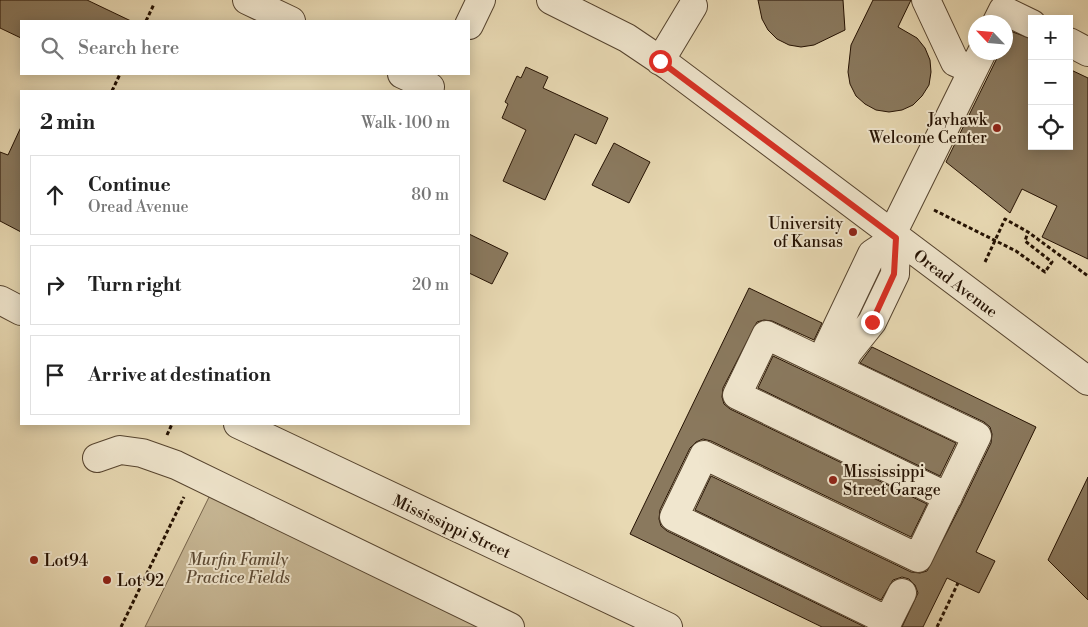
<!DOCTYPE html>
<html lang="en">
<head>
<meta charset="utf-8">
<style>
	body { margin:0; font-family:"Libre Bodoni",serif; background:#f2f2f2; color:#222 }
	.controls { position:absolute; right:15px; top:15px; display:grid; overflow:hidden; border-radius:0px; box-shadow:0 2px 12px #0003 }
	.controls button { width:45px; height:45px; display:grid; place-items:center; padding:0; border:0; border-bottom:1px solid #e0e0e0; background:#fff; color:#222; font:25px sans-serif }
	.compass { position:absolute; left:968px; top:15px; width:45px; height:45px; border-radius:50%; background:#fff; box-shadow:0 2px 12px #0003; rotate:296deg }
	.stop { position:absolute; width:15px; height:15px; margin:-11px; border:4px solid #d93025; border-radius:50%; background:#fff }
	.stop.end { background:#d93025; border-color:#fff; box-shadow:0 1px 5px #0008 }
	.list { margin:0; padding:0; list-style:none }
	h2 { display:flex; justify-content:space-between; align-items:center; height:65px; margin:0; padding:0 20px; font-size:21px }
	h2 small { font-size:16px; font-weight:400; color:#767676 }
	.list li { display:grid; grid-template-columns:32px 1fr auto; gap:15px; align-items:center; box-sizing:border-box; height:80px; margin:0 10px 10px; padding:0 10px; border:1px solid #e0e0e0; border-radius:0px }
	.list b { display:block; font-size:19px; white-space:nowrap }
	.list p { margin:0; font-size:16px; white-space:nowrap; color:#767676 }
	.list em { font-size:16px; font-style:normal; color:#767676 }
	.icon { flex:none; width:28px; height:28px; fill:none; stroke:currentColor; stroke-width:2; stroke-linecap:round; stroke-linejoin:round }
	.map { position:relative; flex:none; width:1088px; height:627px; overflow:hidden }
	.search { position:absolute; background:#fff; box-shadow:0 2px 12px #0003; left:20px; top:20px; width:450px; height:55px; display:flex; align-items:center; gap:12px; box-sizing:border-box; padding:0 18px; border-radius:0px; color:#767676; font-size:19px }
	.panel { position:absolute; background:#fff; box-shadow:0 2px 12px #0003; left:20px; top:90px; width:450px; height:335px; border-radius:0px }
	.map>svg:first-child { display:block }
	.green { fill:#c7b795; stroke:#76644c }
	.building { fill:#8a795e; stroke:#241102 }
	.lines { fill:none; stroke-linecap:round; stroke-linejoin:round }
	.minor-casing { stroke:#55432e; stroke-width:30 }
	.path { stroke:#241102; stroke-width:3; stroke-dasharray:4 2.5; stroke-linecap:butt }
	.minor { stroke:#f0e6ce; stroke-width:28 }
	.route { stroke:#d93025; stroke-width:6 }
	.poi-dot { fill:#8f2418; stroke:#f0e6ce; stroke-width:2 }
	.labels { text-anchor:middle; stroke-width:4; stroke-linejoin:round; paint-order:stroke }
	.poi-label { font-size:16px; fill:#241102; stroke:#f0e6ce; text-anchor:start }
	.street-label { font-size:16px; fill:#241102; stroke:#f0e6ce }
	.park-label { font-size:16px; font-style:italic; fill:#5d4b35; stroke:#f0e6ce }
</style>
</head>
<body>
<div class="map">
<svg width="1088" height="627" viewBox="0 0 1088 627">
	<rect width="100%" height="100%" fill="#e8d9b3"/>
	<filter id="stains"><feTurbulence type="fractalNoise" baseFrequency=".004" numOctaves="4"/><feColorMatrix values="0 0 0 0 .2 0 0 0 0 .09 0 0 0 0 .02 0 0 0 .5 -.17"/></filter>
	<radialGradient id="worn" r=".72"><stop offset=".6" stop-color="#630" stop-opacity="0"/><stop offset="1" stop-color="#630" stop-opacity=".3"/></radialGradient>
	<path class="green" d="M 212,491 L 490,627 L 145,627 Z"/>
	<path class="building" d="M 0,0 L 87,0 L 131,21 L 21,21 L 21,38 L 0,28 Z
		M 758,0 L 843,0 L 845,30 L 814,45 L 801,47 L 789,45 L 777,39 L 768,30 L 762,19 Z
		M 873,0 L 911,0 L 898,27 L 917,38 L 925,48 L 930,60 L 931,72 L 929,85 L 922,96 L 913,105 L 902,110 L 889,112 L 876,110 L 865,104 L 856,96 L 850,84 L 848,72 L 851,45 Z
		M 1010,31 L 1032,39 L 1032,146 L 1069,146 L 1069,69 L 1088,78 L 1088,259 L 1042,237 L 1057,206 L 1022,189 L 1010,213 L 946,162 L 1000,52 L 1006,52 L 1006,40 Z
		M 526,67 L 548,77 L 543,88 L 608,118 L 596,144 L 575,134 L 545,200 L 503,181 L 526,130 L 502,118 L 508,104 L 505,102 L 517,76 L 521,78 Z
		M 21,127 L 21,232 L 0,221 L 0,152 L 8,155 Z
		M 614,143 L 650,162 L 629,203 L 592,185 Z
		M 469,234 L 508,253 L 492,284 L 469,273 Z
		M 749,288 L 822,323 L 814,340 L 772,321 L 764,320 L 757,322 L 723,388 L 722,397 L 724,404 L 730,409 L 927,504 L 911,537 L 711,441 L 703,439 L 696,442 L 690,448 L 660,510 L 659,519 L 661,526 L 667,531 L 865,627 L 822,627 L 630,534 Z
		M 872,347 L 1036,427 L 976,552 L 995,561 L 979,593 L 947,578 L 923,627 L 902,627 L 918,593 L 915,585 L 909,579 L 902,577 L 893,580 L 881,600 L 695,510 L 711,476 L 911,572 L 920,573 L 927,571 L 962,503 L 991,443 L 992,434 L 990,427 L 984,422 L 860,363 Z
		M 773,356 L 956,443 L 940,476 L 758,388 Z
		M 1088,477 L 1088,600 L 1048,560 Z"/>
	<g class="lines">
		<g class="minor-casing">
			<path id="minor" d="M 247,0 L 291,21
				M 551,0 L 627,38 L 670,67 L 1088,381
				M 926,0 L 955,62 L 973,70
				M 997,22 L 1003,10 L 1032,24
				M 469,25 L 481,0
				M 1069,42 L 1088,52
				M 660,61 L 693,6
				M 402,74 L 430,87
				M 892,234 L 982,52
				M 0,300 L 21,311
				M 821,361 L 872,254 L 896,238
				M 839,370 L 848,352 L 872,322 L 895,274 L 896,238
				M 238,424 L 668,627
				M 97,458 L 120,450 L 142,453 L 176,465 L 510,627
				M 902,593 L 888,621 L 674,517 L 704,455 L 918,558 L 977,436 L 766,335 L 737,395 L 948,497"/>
		</g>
		<path class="path" d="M 146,21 L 154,4
			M 112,91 L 120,74
			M 934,210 L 1016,251 L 1045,272 L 1052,262 L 1025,241 L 1028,232
			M 985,262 L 1005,219 L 1028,232 L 1088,276
			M 167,435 L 172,424
			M 121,627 L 184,497
			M 937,627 L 958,583"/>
		<use href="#minor" class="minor"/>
	</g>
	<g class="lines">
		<path class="route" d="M 660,61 L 896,238 L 894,274 L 872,322"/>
	</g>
	<g class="poi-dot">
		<circle cx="997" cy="128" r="5"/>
		<circle cx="853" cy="232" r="5"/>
		<circle cx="833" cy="480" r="5"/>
		<circle cx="34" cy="560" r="5"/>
		<circle cx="107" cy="580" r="5"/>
	</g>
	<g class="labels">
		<g class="poi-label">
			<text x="987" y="125" text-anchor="end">Jayhawk<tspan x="987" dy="18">Welcome Center</tspan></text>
			<text x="843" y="229" text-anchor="end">University<tspan x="843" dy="18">of Kansas</tspan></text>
			<text x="843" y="477">Mississippi<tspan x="843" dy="18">Street Garage</tspan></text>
			<text x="44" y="566">Lot94</text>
			<text x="117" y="586">Lot 92</text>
		</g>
		<g class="street-label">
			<text transform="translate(956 283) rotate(37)" y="6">Oread Avenue</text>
			<text transform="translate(452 526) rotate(25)" y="6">Mississippi Street</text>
		</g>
		<g class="park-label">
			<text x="238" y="565">Murfin Family<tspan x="238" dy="18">Practice Fields</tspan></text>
		</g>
	</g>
	<rect width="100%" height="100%" filter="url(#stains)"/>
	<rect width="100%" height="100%" fill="url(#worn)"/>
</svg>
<div class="controls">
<button>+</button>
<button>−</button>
<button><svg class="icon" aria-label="locate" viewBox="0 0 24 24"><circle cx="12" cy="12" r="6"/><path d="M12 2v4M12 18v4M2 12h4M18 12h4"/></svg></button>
</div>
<svg class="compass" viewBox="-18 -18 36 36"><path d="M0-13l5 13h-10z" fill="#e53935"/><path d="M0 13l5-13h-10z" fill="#767676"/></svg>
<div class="stop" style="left:660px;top:61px"></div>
<div class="stop end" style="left:872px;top:322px"></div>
<div class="search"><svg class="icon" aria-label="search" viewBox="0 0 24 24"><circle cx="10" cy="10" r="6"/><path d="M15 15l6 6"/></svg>Search here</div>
<section class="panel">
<h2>2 min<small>Walk · 100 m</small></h2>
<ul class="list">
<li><svg class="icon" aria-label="ahead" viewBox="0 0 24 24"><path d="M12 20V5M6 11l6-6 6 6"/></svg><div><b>Continue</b><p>Oread Avenue</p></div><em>80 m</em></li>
<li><svg class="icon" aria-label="right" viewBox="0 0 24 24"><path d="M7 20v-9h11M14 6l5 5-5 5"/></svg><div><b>Turn right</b></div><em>20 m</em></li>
<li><svg class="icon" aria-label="arrive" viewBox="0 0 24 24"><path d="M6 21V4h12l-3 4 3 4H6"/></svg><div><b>Arrive at destination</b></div></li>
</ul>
</section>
</div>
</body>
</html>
